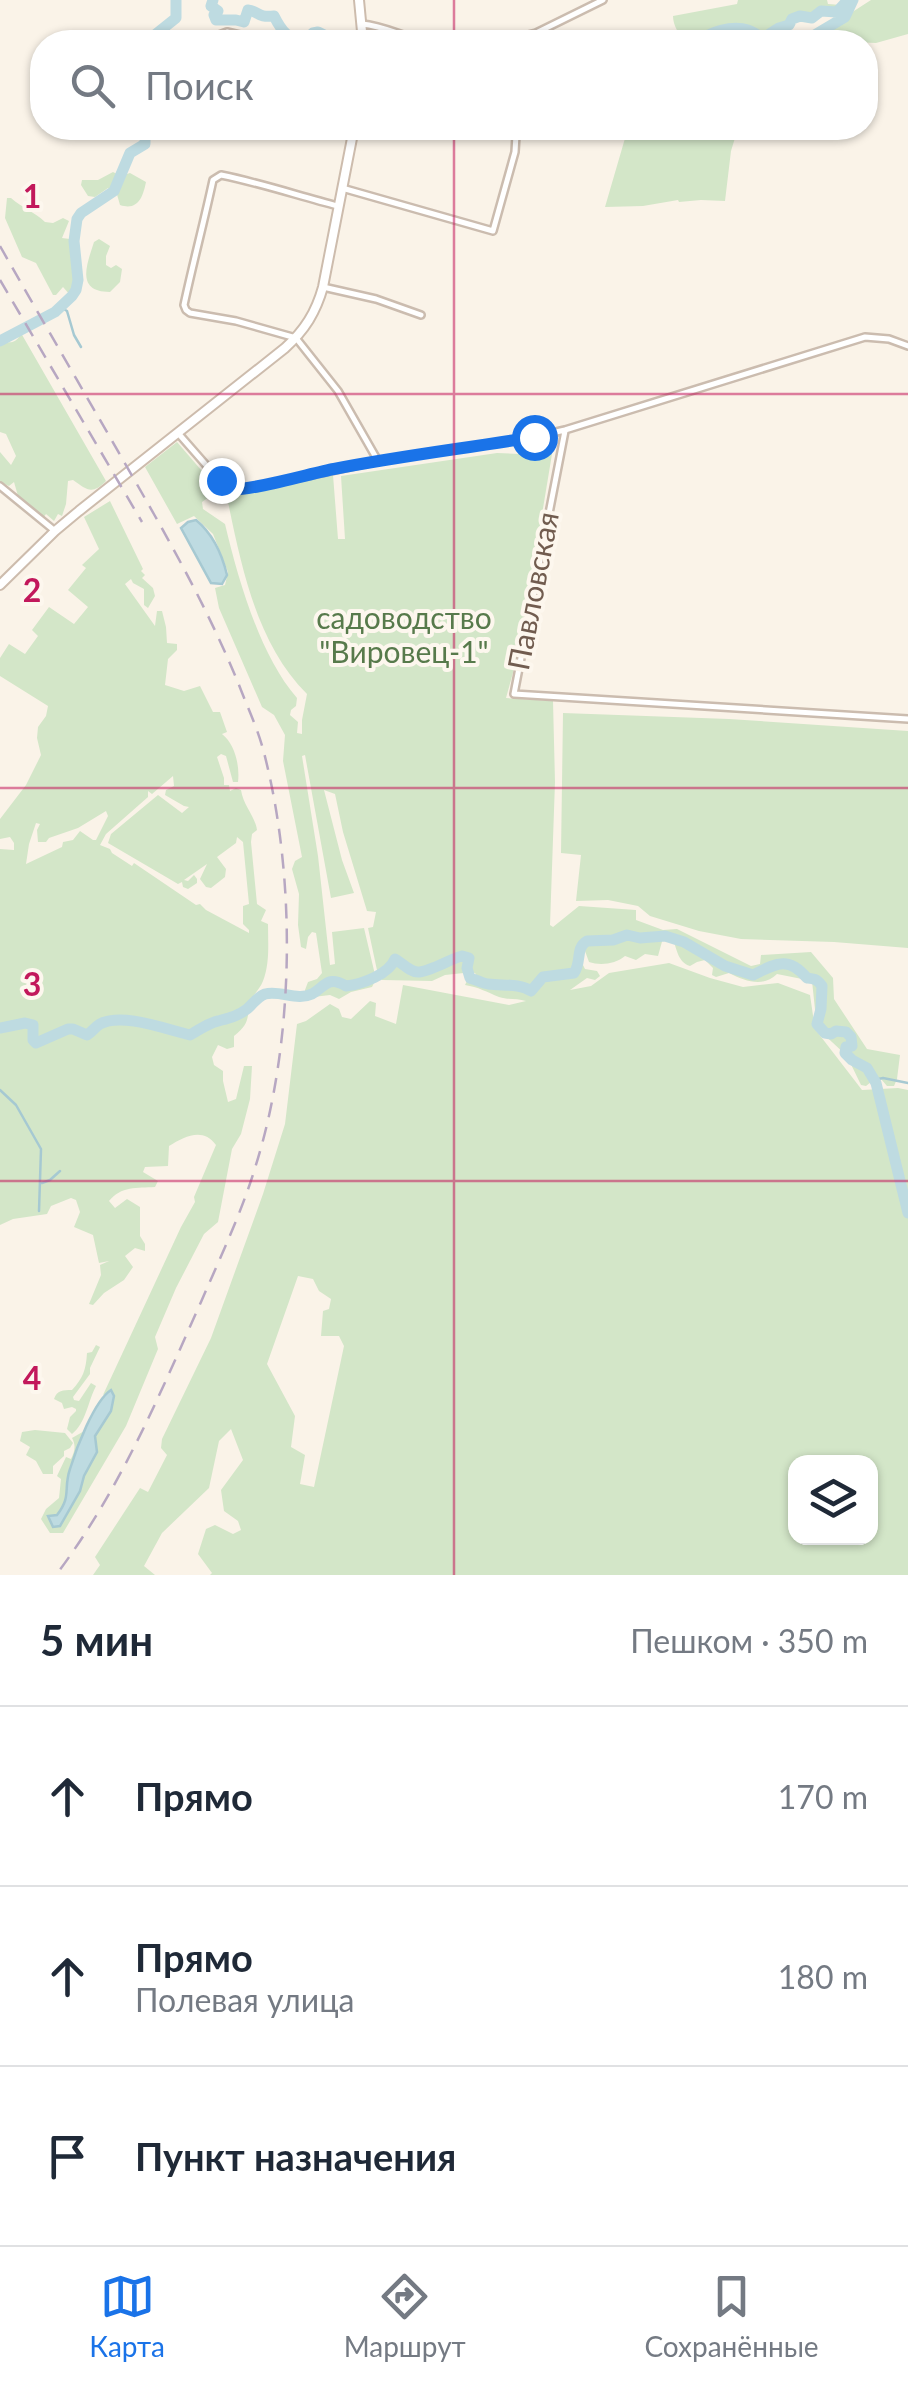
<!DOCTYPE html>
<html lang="ru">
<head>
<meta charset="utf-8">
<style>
	body { margin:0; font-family:Lato,sans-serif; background:#f2f2f3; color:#1f2937 }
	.controls { position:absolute; right:30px; bottom:30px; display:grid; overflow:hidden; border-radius:20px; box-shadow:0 2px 8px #0004 }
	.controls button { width:90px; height:90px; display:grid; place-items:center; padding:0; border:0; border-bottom:2px solid #e0e1e3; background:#fff; color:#1f2937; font:50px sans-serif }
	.stop { position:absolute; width:30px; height:30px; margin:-22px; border:8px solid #1a73e8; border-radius:50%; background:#fff }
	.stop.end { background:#1a73e8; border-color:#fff; box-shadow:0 2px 10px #0008 }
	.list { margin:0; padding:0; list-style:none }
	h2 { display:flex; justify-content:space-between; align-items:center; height:130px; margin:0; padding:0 40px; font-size:42px }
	h2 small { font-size:32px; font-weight:400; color:#747a83 }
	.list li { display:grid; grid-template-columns:65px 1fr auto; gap:30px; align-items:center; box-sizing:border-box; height:180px; padding:0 40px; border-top:2px solid #e0e1e3 }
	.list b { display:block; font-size:38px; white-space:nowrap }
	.list p { margin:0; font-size:32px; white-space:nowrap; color:#747a83 }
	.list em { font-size:32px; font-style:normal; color:#747a83 }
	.icon { flex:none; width:55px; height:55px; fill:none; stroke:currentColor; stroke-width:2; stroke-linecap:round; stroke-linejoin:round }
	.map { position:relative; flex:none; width:908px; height:1575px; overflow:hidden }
	.search { position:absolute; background:#fff; box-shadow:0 2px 8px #0004; left:30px; right:30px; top:30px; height:110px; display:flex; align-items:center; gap:25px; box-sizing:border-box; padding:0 35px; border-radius:40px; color:#747a83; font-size:38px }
	.sheet { height:670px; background:#fff }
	nav { display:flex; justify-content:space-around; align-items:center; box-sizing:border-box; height:140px; border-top:2px solid #e0e1e3; background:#fff; font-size:28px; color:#747a83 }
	nav a { display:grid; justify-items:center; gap:5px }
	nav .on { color:#1a73e8 }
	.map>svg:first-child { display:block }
	.green { fill:#d3e6c8; fill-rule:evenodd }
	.water { fill:#bedbe1; stroke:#a6c9d2; stroke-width:2.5 }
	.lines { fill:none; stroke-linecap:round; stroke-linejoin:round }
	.stream { stroke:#a6c9d2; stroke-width:2.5 }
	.river { stroke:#bedbe1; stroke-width:11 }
	.street-casing { stroke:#cbbcaf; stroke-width:10 }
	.secondary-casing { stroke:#cdbcad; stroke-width:12 }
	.street { stroke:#fff; stroke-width:5 }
	.secondary { stroke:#fff; stroke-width:8 }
	.rail { stroke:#b7a7c2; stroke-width:2.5; stroke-dasharray:15 10; stroke-linecap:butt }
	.route { stroke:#1a73e8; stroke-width:12 }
	.grid { fill:none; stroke:#c2185b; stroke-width:2.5; stroke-opacity:0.55 }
	.labels { text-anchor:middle; stroke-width:8; stroke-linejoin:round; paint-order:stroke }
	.street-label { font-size:30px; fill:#715c4f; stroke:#fdf7ee }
	.park-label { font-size:30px; fill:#577a4b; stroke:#fdf7ee }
	.grid-label { font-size:32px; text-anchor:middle; font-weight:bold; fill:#c2185b; stroke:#fdf7ee; stroke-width:8; stroke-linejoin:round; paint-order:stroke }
</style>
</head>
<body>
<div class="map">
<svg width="908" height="1575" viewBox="0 0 908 1575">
	<rect width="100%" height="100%" fill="#faf3e8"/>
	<path class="green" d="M 738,0 L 827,0 L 828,4 L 841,5 L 842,8 L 840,12 L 810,12 L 796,16 L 757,40 L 748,37 L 734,42 L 688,42 C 679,37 673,25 673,16 L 737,4 Z
		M 871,0 L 908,0 L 908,34 L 876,43 L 834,41 L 829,27 Z
		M 628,128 L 738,128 L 731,151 L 725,201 L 701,200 L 679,202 L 678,200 L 643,206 L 605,207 Z
		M 113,172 L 121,176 L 130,173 L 146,182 C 143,197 138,211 120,205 L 116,191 L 108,188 L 95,197 L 88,196 L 81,185 L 82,180 L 98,180 Z
		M 7,198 L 11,198 C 22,208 35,212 45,222 L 53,223 L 63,218 L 69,221 L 62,238 L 70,239 L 75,287 L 70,295 L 63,287 L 56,295 L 53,295 L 36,263 L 22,257 L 5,218 Z
		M 99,239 L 110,246 L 106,256 L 106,265 L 111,268 L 116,265 L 122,269 L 120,282 L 110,292 C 75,292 87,264 94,242 Z
		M 21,333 L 106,481 C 92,495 87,490 73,480 L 68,481 L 66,504 L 62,516 L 58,514 L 54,521 L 46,514 L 43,518 L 18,496 L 14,482 L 9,486 L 0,482 L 0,452 L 11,465 L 16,456 L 6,434 L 0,432 L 0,344 C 10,341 16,345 21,333 Z
		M 177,442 L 208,478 L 209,497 L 202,502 L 203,509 L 225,524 C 238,579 260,656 297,698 L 296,706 L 291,710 L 290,715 L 298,722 L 297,733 L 302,734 L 302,720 L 307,694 C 256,643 241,565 227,497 L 333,475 L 338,539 L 345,539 L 341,476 L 497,453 L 519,454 L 522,448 L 554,442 L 520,647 L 506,698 L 553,701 L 555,782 L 550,925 L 553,927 L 579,906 L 636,910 L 636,920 L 663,930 L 677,929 L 751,966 L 760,964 L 761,955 L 811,952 L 833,978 L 834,999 L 867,1049 L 900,1055 L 897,1079 L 894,1086 L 887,1086 L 881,1079 L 876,1078 L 866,1086 L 861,1085 L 847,1056 L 817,1028 L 812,981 L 777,974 C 763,988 745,981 729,973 L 716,977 L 712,975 L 713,968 L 705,960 L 697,962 L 690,966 C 678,962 677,950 673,939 L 668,936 L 663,938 L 658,956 L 645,954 L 636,960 L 625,956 C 616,964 600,966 589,962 L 585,951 L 581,951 L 579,957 L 585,969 L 597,971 L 600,976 L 595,980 L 587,978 L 570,990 L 591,986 L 609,973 L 669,963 L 710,978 L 743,987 L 778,983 L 810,995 L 815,1029 L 862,1090 L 898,1088 L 908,1090 L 908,1575 L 210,1575 L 212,1573 L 198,1554 L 206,1529 L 215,1525 L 233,1534 L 241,1530 L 238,1521 L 224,1511 L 221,1490 L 243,1460 L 231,1429 L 219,1441 L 209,1488 L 162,1533 L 144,1566 L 155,1575 L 93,1575 L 100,1565 L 95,1557 L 140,1488 L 148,1492 L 167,1455 L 161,1448 L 162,1439 L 211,1338 L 263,1194 L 285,1124 L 297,1024 L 306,1021 L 330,1004 L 339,1009 L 342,1017 L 351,1019 L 370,1001 L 376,1003 L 375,1016 L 396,1024 L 403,985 L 509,1005 L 526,1001 C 517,998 508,1000 499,997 C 487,992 478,987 465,985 L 467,981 L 476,977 L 476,974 L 473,972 L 445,975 L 432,981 L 382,980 L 378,975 L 368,928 L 373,927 L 376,912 L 367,911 L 343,832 L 335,794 L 324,790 L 342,860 L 354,893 L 331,898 L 305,755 L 302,756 L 318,856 L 330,965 L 335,964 L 332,932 L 364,928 L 376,979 L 372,987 L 351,992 L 339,999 L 330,995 L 305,998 L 305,990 L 308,982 L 317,979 L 322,973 L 316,933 L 312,932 L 308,937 L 306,949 L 301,947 L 298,925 L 299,894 L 292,869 L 295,861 L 302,857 L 283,761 L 285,735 L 274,715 L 262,707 L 219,608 L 215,588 L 225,585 L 228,572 L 213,534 L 194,516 L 177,524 L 145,467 ZM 298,1276 L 313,1279 L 319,1291 L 331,1299 L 329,1309 L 323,1311 L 321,1336 L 339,1336 L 344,1346 L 314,1487 L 300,1484 L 305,1455 L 291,1447 L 295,1416 L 267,1364 ZM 870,1462 L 870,1538 L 796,1538 L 796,1462 Z
		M 110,501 L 143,569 L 141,571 L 145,575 L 142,578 L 153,588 L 155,596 L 148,608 L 144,605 L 144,589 L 133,583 L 131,579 L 125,584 L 155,626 L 157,611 L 162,611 L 166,627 L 167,643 L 177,644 L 177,650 L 168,659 L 165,685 L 184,691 L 200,686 L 213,712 L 220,712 L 227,732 L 222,734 C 235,744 240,766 238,782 L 233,782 L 226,756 L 221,754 L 217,757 L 224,778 L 224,785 L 229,785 L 230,791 L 236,788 L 241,790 C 243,805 255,816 257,830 L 252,834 L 251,842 L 257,904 L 266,910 L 261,921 L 268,924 C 268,943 270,963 263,981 C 260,989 253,994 251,1002 C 246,1020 250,1023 234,1036 L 234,1047 L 227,1049 L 218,1045 L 212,1057 L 214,1065 L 223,1071 L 223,1081 L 228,1102 L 236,1099 L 244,1066 L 252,1066 L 250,1099 L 241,1134 L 232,1149 L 218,1222 L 204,1234 L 176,1288 L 155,1337 L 158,1349 L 126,1426 L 63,1533 L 50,1533 L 41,1519 L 46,1509 L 59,1498 L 61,1479 L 57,1476 L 66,1457 L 71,1459 C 75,1451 76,1445 72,1438 L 86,1430 C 79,1441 70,1465 68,1478 C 67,1486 69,1497 66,1504 C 63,1512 57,1518 53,1527 L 60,1526 L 80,1491 L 84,1476 L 97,1452 L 95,1436 L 110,1411 L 111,1390 L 103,1395 L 181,1227 L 195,1202 L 194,1197 L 216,1145 C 203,1127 185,1136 169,1146 L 168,1166 L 145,1167 L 143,1172 L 158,1181 L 155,1187 C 137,1188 121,1186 109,1201 L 115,1208 L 127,1199 L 140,1207 L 140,1236 L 145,1244 L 145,1251 L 135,1248 L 125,1256 L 133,1267 L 124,1280 L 104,1293 L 93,1305 L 89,1304 L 101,1275 L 100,1265 L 109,1261 L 99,1263 L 93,1235 L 74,1227 L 80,1212 L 76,1200 L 71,1198 L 51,1206 L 47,1214 L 13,1219 L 0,1225 L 0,849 L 14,850 L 14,843 L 10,837 L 0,839 L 0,819 L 26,785 L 41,755 L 37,738 L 38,727 L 46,716 L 48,706 L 0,676 L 0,658 L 9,644 L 25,654 L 38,636 L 32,630 L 49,607 L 74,624 L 88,607 L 68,590 L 86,568 L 82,565 L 99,549 L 84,517 ZM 173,776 L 174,786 L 166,790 L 165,795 L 184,806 L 189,807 L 182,813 L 158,795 L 111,834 L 108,843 L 178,884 L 182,882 L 183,887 L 188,889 L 197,883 L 197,879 L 194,875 L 188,881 L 184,880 L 207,864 L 200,879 L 206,887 L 211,888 L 225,877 L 226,869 L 217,857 L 236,843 L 237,837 L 243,842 L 249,904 L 243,906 L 243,924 L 249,930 L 249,933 L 206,910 L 200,904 L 196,905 L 134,863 L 132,866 L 112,853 L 110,849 L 100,845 L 106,834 L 148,797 L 148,791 L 152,794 ZM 106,811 L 108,816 L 96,840 L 93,840 L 80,831 L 73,840 L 63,842 L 62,847 L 26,864 L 29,844 L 36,823 L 40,824 L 37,830 L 38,842 L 46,842 L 49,838 L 78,828 Z
		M 563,713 L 729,719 L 908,731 L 908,948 L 834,942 L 741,939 L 699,931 L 650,916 L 638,906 L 608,900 L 576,901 L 581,855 L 561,853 Z
		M 96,1345 L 100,1347 L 90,1368 L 90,1374 L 73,1397 L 74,1400 L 79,1401 L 91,1383 L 96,1386 C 88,1401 86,1423 72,1434 L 67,1429 L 70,1417 L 76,1411 L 76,1409 L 72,1407 L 64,1409 L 62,1403 L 54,1399 C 57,1390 63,1390 72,1390 C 83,1378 86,1370 87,1353 L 92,1352 Z
		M 35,1430 L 65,1433 L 73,1443 L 70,1448 L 64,1451 L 64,1456 L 53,1466 L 53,1474 L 43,1474 L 36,1461 L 26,1455 L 30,1447 L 20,1441 L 22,1432 Z"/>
	<path class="water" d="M 196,520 C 213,534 222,554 227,575 L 222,584 L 211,583 L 181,528 L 188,522 Z
		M 111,1390 L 114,1396 L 111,1411 L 95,1436 L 97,1452 L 84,1476 L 80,1491 L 60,1526 L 53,1527 L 48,1516 L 57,1515 C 72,1496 63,1489 70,1469 C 76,1449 94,1401 111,1390 Z"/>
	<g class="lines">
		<path class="stream" d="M 60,307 L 67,311 L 74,335 L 81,347
			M 874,1080 L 883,1078 L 908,1083
			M 0,1090 L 16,1105 L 41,1149 L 39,1211
			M 42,1183 L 50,1180 L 60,1171"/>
		<path class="river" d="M 213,0 L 211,6 L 218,11 L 214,15 L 216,20 L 236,20 L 244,22 L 248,10 C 259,11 257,18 274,16 C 282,32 287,38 305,41 L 313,33 L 318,32 L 338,42
			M 765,38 L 787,37 L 808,39 L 845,17 L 853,0
			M 146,42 L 176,18 L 176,0
			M 698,42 C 709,32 732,25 748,30 C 750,30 761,37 763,38 L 779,28 L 789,25 L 792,19 L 800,16 L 812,18 L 821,11 L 837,12 L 846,2 L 852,0
			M 0,341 L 55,312 L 72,296 L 76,290 L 78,280 L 74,241 L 77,219 L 81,213 L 114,191 L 130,153 L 145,144 L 145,137 L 140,128
			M 0,1028 L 25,1023 L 33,1025 L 33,1040 L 36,1043 L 68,1029 L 73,1029 L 87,1035 C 92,1032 95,1027 100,1024 C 122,1012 168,1030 190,1035 C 199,1030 208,1023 218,1021 C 229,1018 238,1016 247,1009 C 253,1004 257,997 265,994 C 280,990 297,1001 312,994 C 325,987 327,975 346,986 C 363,984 389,974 395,959 C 402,963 410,972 418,972 C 429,972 450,959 462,956 L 469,958 L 467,968 L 470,978 C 473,979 485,984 488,984 C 503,986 519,983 531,991 L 543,977 L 574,973 C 582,962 575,948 587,941 L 613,940 L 627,935 L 640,938 L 665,936 L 684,942 L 725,966 L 753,975 C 775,964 788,955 807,978 C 815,979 817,979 822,986 L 821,1009 L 817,1024 L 825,1033 L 831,1034 L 836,1031 L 846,1032 L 851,1037 L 852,1046 L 846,1047 L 845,1053 L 852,1060 L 867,1068 L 876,1083 L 908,1213"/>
		<g class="street-casing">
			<path id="street" d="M 362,24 C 385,26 406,38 428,42
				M 210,42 L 219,35 L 227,32 L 271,42
				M 499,42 L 536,33 L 603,0
				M 342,188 L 493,231 L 515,152 L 516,135 L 510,130 L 471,130 L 460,128
				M 338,206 C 299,196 261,183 221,175 L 213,180 C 204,222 193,263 184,305 L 186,310 L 190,313 L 236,321 L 296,338 L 338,391 L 378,461
				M 323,287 L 376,299 L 421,315
				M 565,431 L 514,694 L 908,719
				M 178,433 L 227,489 L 240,490 L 378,461 L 534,437 L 565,430 L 865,337 L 889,339 L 908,346
				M 0,486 L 55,531"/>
		</g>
		<g class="secondary-casing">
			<path id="secondary" d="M 359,0 L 363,42
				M 0,585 L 55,531 L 79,511 L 285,348 C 305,330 316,312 323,287 L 354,128"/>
		</g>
		<use href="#street" class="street"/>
		<use href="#secondary" class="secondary"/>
		<path class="rail" d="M 0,246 C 51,336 104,426 155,516 C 186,571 215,626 239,685 C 247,706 257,727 263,749 C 297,877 295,1042 255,1168 C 241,1214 220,1258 201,1302 C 158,1398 120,1490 56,1575
			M 0,280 L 142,522"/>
	</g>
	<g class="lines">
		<path class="route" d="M 221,480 L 227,489 C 244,493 312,473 334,469 C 400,456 468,448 534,437"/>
	</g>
	<path class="grid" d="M 454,0 L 454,42M 454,128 L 454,1575M 0,394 L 908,394M 0,788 L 908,788M 0,1181 L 908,1181"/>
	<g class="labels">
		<g class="street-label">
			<text transform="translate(534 591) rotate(-79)" y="10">Павловская</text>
		</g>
		<g class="park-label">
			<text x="404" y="629">садоводство<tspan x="404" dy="34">"Вировец-1"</tspan></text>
		</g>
	</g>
	<g class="grid-label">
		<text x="32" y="208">1</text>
		<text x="32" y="602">2</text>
		<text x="32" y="996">3</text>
		<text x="32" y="1390">4</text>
	</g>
</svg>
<div class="controls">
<button><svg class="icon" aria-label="layers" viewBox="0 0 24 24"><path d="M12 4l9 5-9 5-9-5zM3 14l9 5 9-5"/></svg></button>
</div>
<div class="stop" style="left:534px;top:437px"></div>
<div class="stop end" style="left:221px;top:480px"></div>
<div class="search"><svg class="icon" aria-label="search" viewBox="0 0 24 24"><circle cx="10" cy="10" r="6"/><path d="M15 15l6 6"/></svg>Поиск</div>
</div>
<section class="sheet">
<h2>5 мин<small>Пешком · 350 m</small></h2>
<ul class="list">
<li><svg class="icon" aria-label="ahead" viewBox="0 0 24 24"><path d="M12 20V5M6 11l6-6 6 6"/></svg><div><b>Прямо</b></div><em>170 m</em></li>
<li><svg class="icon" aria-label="ahead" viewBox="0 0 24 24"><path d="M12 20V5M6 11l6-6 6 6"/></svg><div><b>Прямо</b><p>Полевая улица</p></div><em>180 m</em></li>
<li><svg class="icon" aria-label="arrive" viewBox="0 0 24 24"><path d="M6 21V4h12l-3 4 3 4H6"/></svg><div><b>Пункт назначения</b></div></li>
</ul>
</section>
<nav>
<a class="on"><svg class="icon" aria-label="map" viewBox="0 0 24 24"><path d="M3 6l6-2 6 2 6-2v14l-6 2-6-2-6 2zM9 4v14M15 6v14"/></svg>Карта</a>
<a><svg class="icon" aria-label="directions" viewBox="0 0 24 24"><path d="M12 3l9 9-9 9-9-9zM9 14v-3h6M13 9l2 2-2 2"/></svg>Маршрут</a>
<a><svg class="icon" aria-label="saved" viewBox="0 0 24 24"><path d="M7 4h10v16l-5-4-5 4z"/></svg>Сохранённые</a>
</nav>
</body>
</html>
